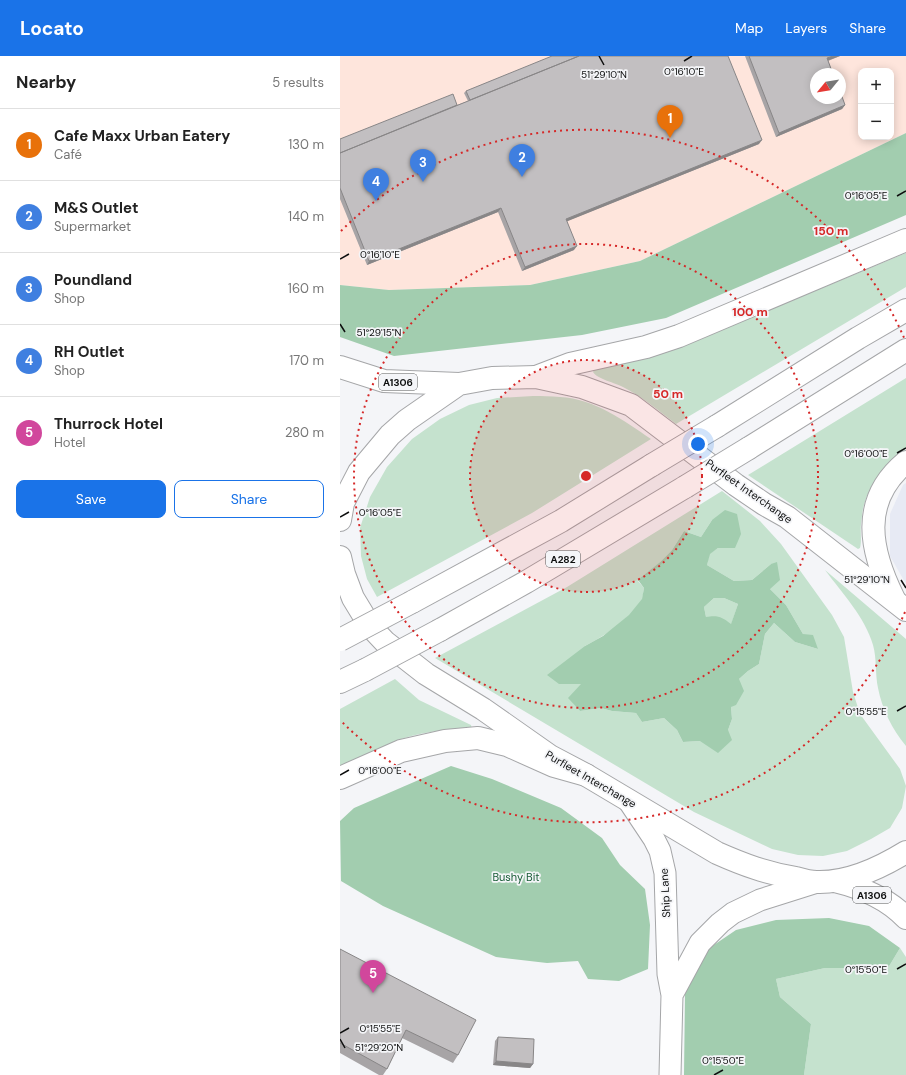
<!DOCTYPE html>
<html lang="en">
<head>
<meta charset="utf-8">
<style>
	body { margin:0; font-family:"DM Sans",sans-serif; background:#f6f6f6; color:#222 }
	.controls { position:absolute; right:12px; top:12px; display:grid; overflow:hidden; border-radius:8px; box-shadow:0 2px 10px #0003 }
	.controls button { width:36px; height:36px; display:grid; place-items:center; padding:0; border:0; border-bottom:1px solid #e0e0e0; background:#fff; color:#222; font:20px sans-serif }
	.compass { position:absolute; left:470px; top:12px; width:36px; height:36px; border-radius:50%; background:#fff; box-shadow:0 2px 10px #0003; rotate:240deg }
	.you { position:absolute; left:358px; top:388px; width:14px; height:14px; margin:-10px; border:3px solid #fff; border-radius:50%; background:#1a73e8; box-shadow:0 0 0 6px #1a73e833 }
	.badge { display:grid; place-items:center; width:26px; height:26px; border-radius:50%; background:#1a73e8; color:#fff; font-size:13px; font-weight:700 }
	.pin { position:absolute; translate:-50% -33px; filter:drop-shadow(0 1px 2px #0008) }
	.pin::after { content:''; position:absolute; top:21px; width:14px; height:12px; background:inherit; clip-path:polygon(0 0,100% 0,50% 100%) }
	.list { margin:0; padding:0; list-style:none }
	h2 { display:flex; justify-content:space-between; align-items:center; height:52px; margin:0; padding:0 16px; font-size:17px }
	h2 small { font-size:13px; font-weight:400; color:#767676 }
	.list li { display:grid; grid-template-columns:26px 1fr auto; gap:12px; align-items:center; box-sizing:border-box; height:72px; padding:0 16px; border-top:1px solid #e0e0e0 }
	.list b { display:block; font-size:15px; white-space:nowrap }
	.list p { margin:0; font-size:13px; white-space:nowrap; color:#767676 }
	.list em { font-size:13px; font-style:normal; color:#767676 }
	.actions { display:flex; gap:8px; padding:12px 16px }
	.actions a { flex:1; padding:9px 0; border:1px solid #1a73e8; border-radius:8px; text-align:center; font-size:14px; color:#1a73e8 }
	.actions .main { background:#1a73e8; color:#fff }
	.map { position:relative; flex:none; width:566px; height:1019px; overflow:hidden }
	header { display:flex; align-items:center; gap:24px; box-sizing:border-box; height:56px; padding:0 20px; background:#1a73e8; color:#fff }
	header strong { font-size:19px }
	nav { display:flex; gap:22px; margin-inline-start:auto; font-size:14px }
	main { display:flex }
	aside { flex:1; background:#fff }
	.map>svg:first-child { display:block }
	.commercial { fill:#fee5dc; fill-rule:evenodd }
	.built { fill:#e7eaf4 }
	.green { fill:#c5e2ce; fill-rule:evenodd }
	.forest { fill:#a2cdaf; fill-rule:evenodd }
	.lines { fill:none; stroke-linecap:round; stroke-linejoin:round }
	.secondary-casing { stroke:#a5a6a8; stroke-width:23 }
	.primary-casing { stroke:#a5a6a8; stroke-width:24 }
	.highway-casing { stroke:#a5a6a8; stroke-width:24 }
	.secondary { stroke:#fff; stroke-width:21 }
	.primary { stroke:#fff; stroke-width:22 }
	.highway { stroke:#fff; stroke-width:22 }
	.highway-bridge-casing { stroke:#a5a6a8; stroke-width:24; stroke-linecap:butt }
	.highway-bridge { stroke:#fff; stroke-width:22 }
	.wall { fill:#a7a4a6 }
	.shaded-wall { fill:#888687 }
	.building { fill:#c2bfc1; stroke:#888687 }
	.ticks { fill:none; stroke:#0e0f0f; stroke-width:1.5 }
	.ring { fill:none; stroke:#d62828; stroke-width:2; stroke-dasharray:2 4 }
	.labels { text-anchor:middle; stroke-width:3.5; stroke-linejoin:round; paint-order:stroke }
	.shield { fill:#f4f5f8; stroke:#535455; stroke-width:1 }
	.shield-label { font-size:10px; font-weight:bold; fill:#0e0f0f }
	.street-label { font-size:11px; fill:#0e0f0f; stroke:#f4f5f8 }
	.park-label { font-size:11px; fill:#175b35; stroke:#f4f5f8 }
	.ticks-label { font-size:10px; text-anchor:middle; fill:#0e0f0f; stroke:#f4f5f8; stroke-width:3.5; stroke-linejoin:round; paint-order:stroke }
	.centre { fill:#d62828; stroke:#f4f5f8; stroke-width:2 }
	.ring-label { font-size:12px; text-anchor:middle; font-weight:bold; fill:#d62828; stroke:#f4f5f8; stroke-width:3.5; stroke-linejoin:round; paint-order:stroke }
</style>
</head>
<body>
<header>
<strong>Locato</strong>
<nav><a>Map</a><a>Layers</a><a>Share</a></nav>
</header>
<main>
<aside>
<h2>Nearby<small>5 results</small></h2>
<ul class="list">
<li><span class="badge" style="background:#e8710a">1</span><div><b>Cafe Maxx Urban Eatery</b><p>Café</p></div><em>130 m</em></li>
<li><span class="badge" style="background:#3f7fe0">2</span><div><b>M&amp;S Outlet</b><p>Supermarket</p></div><em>140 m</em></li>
<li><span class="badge" style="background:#3f7fe0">3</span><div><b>Poundland</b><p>Shop</p></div><em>160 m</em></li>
<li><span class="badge" style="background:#3f7fe0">4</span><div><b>RH Outlet</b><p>Shop</p></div><em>170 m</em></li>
<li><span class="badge" style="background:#d1479c">5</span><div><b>Thurrock Hotel</b><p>Hotel</p></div><em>280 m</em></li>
</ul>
<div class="actions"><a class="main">Save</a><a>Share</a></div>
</aside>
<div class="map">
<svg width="566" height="1019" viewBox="0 0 566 1019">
	<rect width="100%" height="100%" fill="#f4f5f8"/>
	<path class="commercial" d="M 0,0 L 566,0 L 566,77 L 300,205 L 190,229 L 49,234 L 0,229 ZM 521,15 L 551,15 L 551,81 L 521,81 ZM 476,18 L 500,18 L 500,42 L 476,42 Z"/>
	<path class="built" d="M 566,427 L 566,528 L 550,500 L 550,458 L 563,429 Z"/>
	<path class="green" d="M 566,197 L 566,231 L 336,368 C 319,355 303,341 283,331 C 276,327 257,323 253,316 L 254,314 L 319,296 L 386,272 Z
		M 566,322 L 566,393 C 547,406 530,426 524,449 C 522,455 522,462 521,468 C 520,476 522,485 520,492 L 518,493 L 408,419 Z
		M 193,340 C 202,340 211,340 220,341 C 255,343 283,364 311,383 L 192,457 L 37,541 L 27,523 L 21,500 L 20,472 L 30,441 L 47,411 L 72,383 L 100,363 L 129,349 L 157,342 Z
		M 382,435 L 420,465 L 441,488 L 492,559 L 504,581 L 513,636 L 520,658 L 560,713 L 566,730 L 562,752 L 550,772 L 531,783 L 507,795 L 483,800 L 458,799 L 432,793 L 354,756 L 95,602 L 227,531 ZM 372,464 L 395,492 L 378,492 L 369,498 L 367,509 L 394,525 L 412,524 L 431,508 L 430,533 L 446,549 L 463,578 L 478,593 L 455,586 L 434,567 L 425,578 L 419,608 L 408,615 L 399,623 L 391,651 L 392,663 L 388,674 L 360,685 L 343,686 L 337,674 L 324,662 L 302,666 L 296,657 L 272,655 L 261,652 L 240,655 L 229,642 L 242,628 L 245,590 C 264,580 291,563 302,544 C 303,541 303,536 304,532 L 298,525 L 320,506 L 332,494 L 344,475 L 361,481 Z
		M 485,514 L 566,583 L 566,690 C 552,673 542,653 538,632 C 535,618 537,603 533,589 C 525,561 502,537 485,514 Z
		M 374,542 L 384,542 L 398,548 L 391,569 L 366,561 L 364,551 Z
		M 55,623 L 79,644 L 131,669 L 132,673 C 106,673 78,676 53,686 C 35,694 18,705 0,713 L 0,653 Z
		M 560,892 L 566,901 L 566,1019 L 464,1019 L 471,968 L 440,941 L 436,923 L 485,912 L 548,912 Z"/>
	<path class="forest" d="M 566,77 L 566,159 L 326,262 L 242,279 L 54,300 L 0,281 L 0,229 L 49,234 L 190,229 L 300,205 Z
		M 385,454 L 397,458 L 401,478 L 395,492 L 378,492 L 370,498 L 367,509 L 394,525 L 412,524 L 431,508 L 437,506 L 440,524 L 430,533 L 446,549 L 463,578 L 473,579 L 478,593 L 455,586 L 434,567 L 425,578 L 419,608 L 408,615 L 399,623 L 404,635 L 396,649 L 391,651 L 392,663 L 388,674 L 392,684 L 378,697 L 360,685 L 343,686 L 337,674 L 324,662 L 302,666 L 296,657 L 272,655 L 261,652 L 240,655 L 228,642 L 241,628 L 219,628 L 207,619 L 245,590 L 263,580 L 289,559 L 302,543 L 304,532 L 298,524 L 320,506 L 332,494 L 344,475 L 361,481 L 372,464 ZM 374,542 L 384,542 L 398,548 L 391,568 C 382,561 378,559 366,561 L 364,551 Z
		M 111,710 L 152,723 L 221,752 L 262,782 L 280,809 L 305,833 L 310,869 L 308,913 L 279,925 L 248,923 L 238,905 L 207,907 L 156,901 L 43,850 L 1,825 L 0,765 L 14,752 Z
		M 489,862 L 529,870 L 560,892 L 548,912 L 485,912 L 436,923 L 440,941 L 471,968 L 464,1019 L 344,1019 L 345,938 L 365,895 L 396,874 L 436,864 Z"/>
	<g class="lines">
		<g class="secondary-casing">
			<path id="secondary" d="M 288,744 L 314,783 L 320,795 L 325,817 L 328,918 L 332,939 L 330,1019
				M 332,939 L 360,887 L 380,867 L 393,857 L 420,844 L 477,826"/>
		</g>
		<g class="primary-casing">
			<path id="primary" d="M 0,311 L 44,325 L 119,328
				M 0,464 L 3,447 L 19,416 L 50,379 L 67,364 L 119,328 L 152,322 L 196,321 L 242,331 L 291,349 L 396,429 L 424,448 L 447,461 L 566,554
				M 0,501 L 4,518 L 13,542 L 30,570 L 45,586 L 86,618 L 143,653 L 210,700 L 246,719 L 377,797 C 404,809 426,817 456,822 C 463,824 470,826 477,826 C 509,827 540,812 566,796
				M 495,825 C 520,831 548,843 566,862"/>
		</g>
		<g class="highway-casing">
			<path id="highway" d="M 196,321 L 230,308 L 306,291 L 339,280 L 566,184
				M 377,370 L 518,282 L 566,254
				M 409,392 L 566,294
				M 554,543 C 530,495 519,445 566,406
				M 72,546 L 221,465 L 312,409
				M 100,574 L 186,526 L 345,431
				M 0,626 L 25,614
				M 0,722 L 61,695 L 105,685 L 138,682 L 167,689 L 214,710 L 246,719"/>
		</g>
		<use href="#secondary" class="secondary"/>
		<use href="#primary" class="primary"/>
		<use href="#highway" class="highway"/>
		<g class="highway-bridge-casing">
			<path id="highway-bridge" d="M 312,409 L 377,370
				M 345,431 L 409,392
				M 0,584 L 72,546
				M 25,614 L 100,574"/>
		</g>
		<use href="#highway-bridge" class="highway-bridge"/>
	</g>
	<path class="wall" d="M 405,0 L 500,0 L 488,5 L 505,49 L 502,53 L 436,81 Z
		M 126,35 L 419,88 L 227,165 L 234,194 L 182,215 L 158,156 L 27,209 L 0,143 L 0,83 L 117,49 L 128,45 L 124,37 Z
		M 0,893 L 118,999 L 113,1007 L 62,982 L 47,1013 L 43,1019 L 39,1019 L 0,997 Z
		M 158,981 L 193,1008 L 190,1012 L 153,1009 L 155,985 Z"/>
	<path class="shaded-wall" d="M 493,0 L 500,0 L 484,6 L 487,2 Z
		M 505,49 L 502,53 L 436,81 L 439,77 Z
		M 422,84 L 419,88 L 223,167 L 226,163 Z
		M 161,152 L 158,156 L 27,209 L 29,205 Z
		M 237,190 L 234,194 L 182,215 L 185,211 Z
		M 156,1005 L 193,1008 L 190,1012 L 153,1009 Z"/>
	<path class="building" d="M 212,0 L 239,0 L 130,44 L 126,35 Z
		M 239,0 L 388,0 L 422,84 L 226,163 L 237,190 L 185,211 L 161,152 L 29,205 L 0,132 L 0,97 Z
		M 409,0 L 493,0 L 487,2 L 493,18 L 476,18 L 476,42 L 500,42 L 500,35 L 505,49 L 439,77 Z
		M 113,38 L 117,49 L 0,97 L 0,83 Z
		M 0,893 L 136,964 L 118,999 L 66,974 L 47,1013 L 0,987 Z
		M 158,981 L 194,983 L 193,1008 L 156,1005 Z"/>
	<path class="ticks" d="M 259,0 L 264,9M 344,5 L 352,0M 557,140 L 566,135M 0,203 L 9,198M 0,268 L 5,276M 557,397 L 566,392M 0,461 L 9,456M 561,524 L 566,532M 557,655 L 566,650M 0,719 L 9,714M 557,913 L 566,908M 0,977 L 9,972M 0,983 L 5,992M 374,1019 L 383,1014"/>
	<circle cx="246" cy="420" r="116" fill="#d62828" fill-opacity=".12"/>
	<g class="ring">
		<circle cx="246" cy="420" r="116"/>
		<circle cx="246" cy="420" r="232"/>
		<path d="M565 556A347 347 0 0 1 1 665M1 175A347 347 0 0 1 565 284"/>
	</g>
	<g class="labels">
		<g class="shield">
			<rect x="39" y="318" width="38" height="16" rx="3"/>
			<rect x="206" y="495" width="34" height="16" rx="3"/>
			<rect x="513" y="831" width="38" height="16" rx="3"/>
		</g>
		<g class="shield-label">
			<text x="58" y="330">A1306</text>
			<text x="223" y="507">A282</text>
			<text x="532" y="843">A1306</text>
		</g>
		<g class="street-label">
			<text transform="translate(409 435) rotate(35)" y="4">Purfleet Interchange</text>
			<text transform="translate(251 723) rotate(30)" y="4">Purfleet Interchange</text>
			<text transform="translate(325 837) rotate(-93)" y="4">Ship Lane</text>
		</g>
		<g class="park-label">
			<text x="176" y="825">Bushy Bit</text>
		</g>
	</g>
	<g class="ticks-label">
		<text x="344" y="19">0°16'10"E</text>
		<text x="264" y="22">51°29'10"N</text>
		<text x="526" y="143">0°16'05"E</text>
		<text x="40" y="202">0°16'10"E</text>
		<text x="39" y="280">51°29'15"N</text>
		<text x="526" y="401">0°16'00"E</text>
		<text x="40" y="460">0°16'05"E</text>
		<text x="527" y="527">51°29'10"N</text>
		<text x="526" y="659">0°15'55"E</text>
		<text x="40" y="718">0°16'00"E</text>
		<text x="526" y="917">0°15'50"E</text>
		<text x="40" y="976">0°15'55"E</text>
		<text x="39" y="995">51°29'20"N</text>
		<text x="383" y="1008">0°15'50"E</text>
	</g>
	<circle cx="246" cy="420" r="6" class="centre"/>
	<g class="ring-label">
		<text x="491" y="179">150 m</text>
		<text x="410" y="260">100 m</text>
		<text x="328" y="342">50 m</text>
	</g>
</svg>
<div class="controls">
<button>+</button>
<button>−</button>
</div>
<svg class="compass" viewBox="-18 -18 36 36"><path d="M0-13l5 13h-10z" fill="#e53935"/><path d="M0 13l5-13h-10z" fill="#767676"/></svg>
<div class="you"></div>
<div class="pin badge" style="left:330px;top:82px;background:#e8710a">1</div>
<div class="pin badge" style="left:182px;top:121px;background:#3f7fe0">2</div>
<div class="pin badge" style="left:83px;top:126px;background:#3f7fe0">3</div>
<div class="pin badge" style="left:36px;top:145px;background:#3f7fe0">4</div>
<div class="pin badge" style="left:33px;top:937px;background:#d1479c">5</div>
</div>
</main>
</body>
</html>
